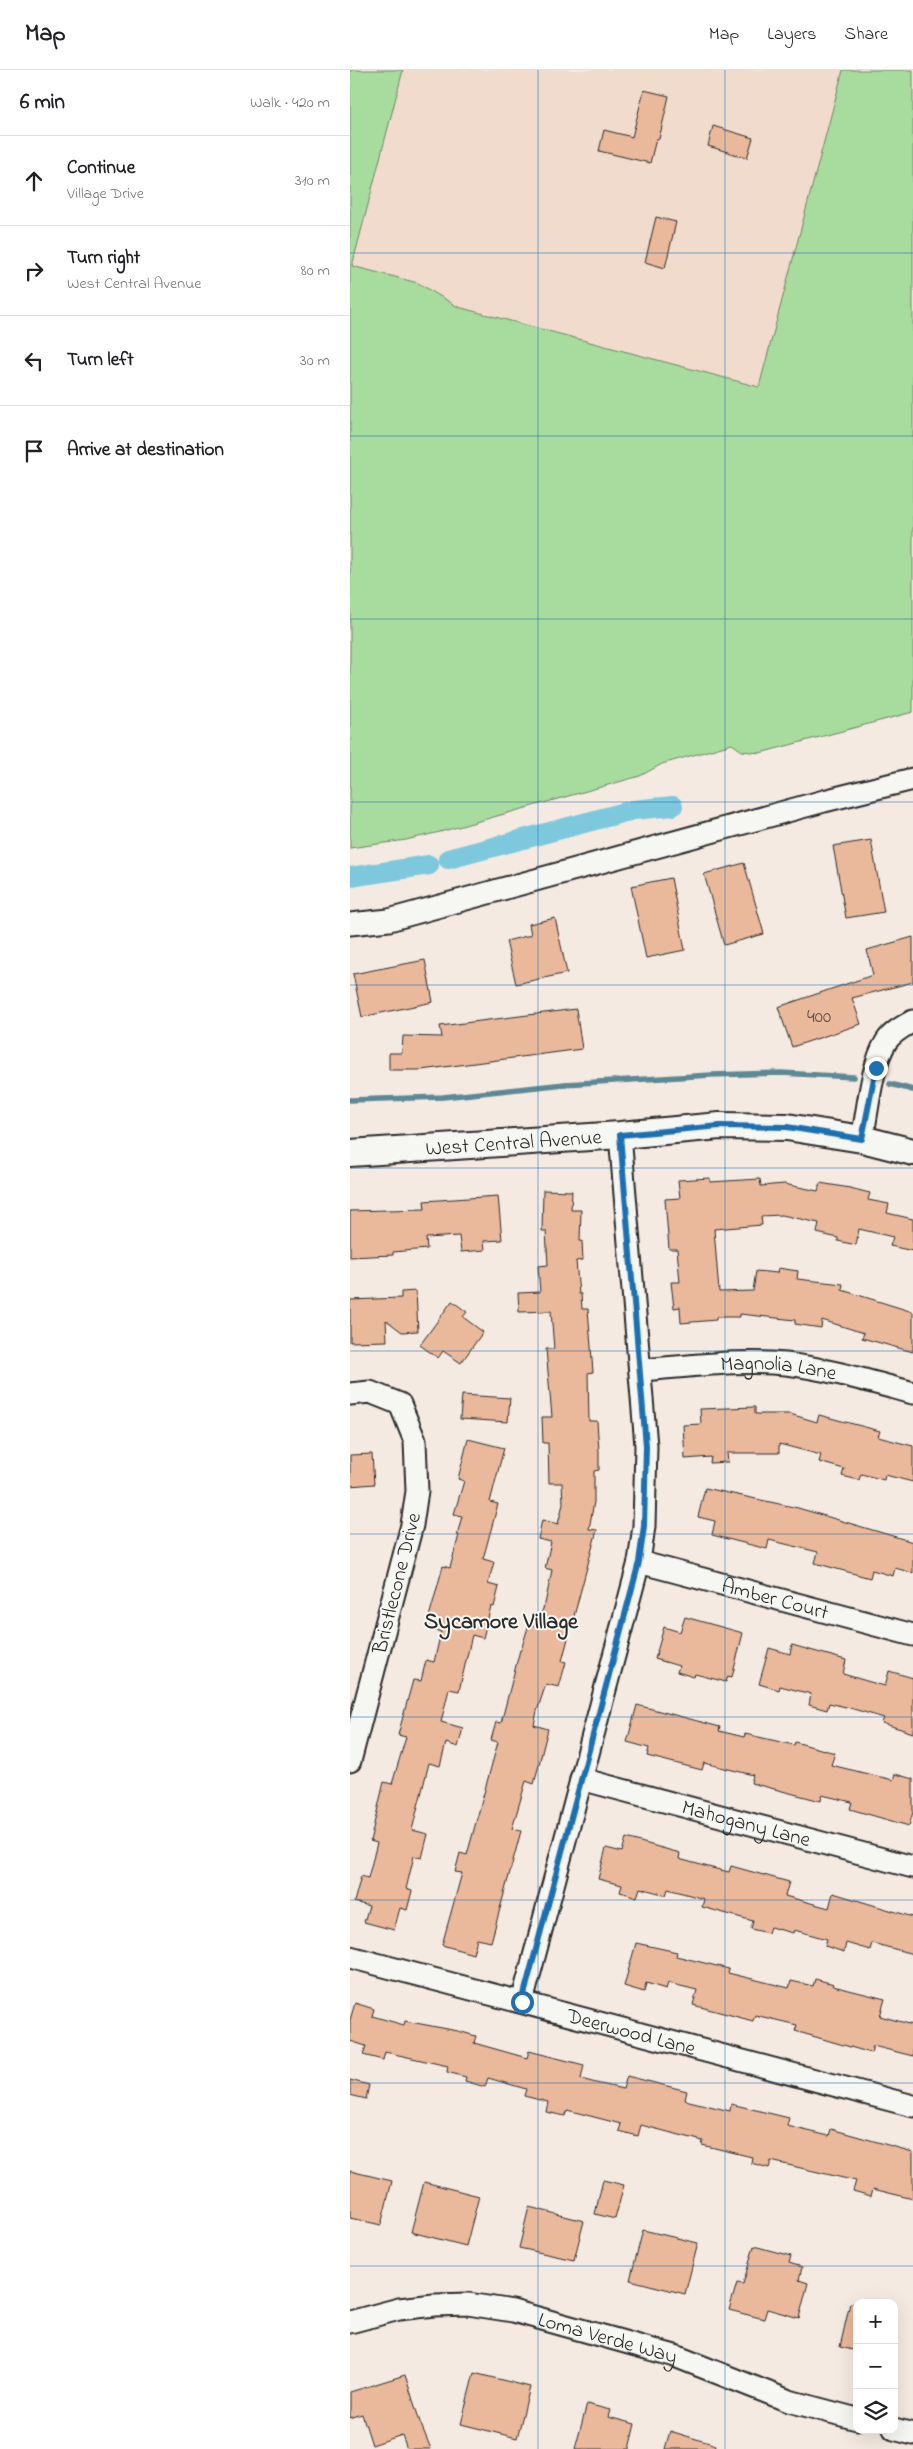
<!DOCTYPE html>
<html lang="en">
<head>
<meta charset="utf-8">
<style>
	body { margin:0; font-family:"Indie Flower",sans-serif; background:#f6f6f6; color:#202124 }
	.controls { position:absolute; right:15px; bottom:15px; display:grid; overflow:hidden; border-radius:10px; box-shadow:0 5px 20px #0002 }
	.controls button { width:45px; height:45px; display:grid; place-items:center; padding:0; border:0; border-bottom:1px solid #e0e0e0; background:#fff; color:#202124; font:25px sans-serif }
	.stop { position:absolute; width:15px; height:15px; margin:-11px; border:4px solid #1f6fb2; border-radius:50%; background:#fff }
	.stop.end { background:#1f6fb2; border-color:#fff; box-shadow:0 1px 5px #0008 }
	.list { margin:0; padding:0; list-style:none }
	h2 { display:flex; justify-content:space-between; align-items:center; height:65px; margin:0; padding:0 20px; font-size:21px }
	h2 small { font-size:16px; font-weight:400; color:#757577 }
	.list li { display:grid; grid-template-columns:32px 1fr auto; gap:15px; align-items:center; box-sizing:border-box; height:90px; padding:0 20px; border-top:1px solid #e0e0e0 }
	.list b { display:block; font-size:19px; white-space:nowrap }
	.list p { margin:0; font-size:16px; white-space:nowrap; color:#757577 }
	.list em { font-size:16px; font-style:normal; color:#757577 }
	.icon { flex:none; width:28px; height:28px; fill:none; stroke:currentColor; stroke-width:2; stroke-linecap:round; stroke-linejoin:round }
	.map { position:relative; flex:none; width:563px; height:2379px; overflow:hidden }
	header { display:flex; align-items:center; gap:30px; box-sizing:border-box; height:70px; padding:0 25px; background:#fff; border-bottom:1px solid #e0e0e0 }
	header strong { font-size:24px }
	nav { display:flex; gap:28px; margin-inline-start:auto; font-size:18px }
	main { display:flex }
	aside { flex:1; background:#fff }
	.map>svg:first-child { display:block }
	.built { fill:#f1dbcc }
	.green { fill:#a8dc9e; stroke:#6a8464 }
	.lines { fill:none; stroke-linecap:round; stroke-linejoin:round }
	.stream { stroke:#5d8996; stroke-width:5.5 }
	.canal { stroke:#7ec8de; stroke-width:20 }
	.building { fill:#eab89b; stroke:#2b2b2b }
	.minor-casing { stroke:#2b2b2b; stroke-width:25 }
	.tertiary-casing { stroke:#2b2b2b; stroke-width:30 }
	.minor { stroke:#f6f6f2; stroke-width:21 }
	.tertiary { stroke:#f6f6f2; stroke-width:26 }
	.route { stroke:#1f6fb2; stroke-width:6 }
	.grid { fill:none; stroke:#1f6fb2; stroke-width:1; stroke-opacity:0.55 }
	.labels { text-anchor:middle; stroke-width:4; stroke-linejoin:round; paint-order:stroke }
	.number-label { font-size:19px; fill:#5b4e47 }
	.street-label { font-size:21px; fill:#2b2b2b; stroke:#f6f6f2 }
	.neighbourhood-label { font-size:22px; font-weight:bold; fill:#2b2b2b; stroke:#f6f6f2 }
</style>
</head>
<body>
<header>
<strong>Map</strong>
<nav><a>Map</a><a>Layers</a><a>Share</a></nav>
</header>
<main>
<aside>
<h2>6 min<small>Walk · 420 m</small></h2>
<ul class="list">
<li><svg class="icon" aria-label="ahead" viewBox="0 0 24 24"><path d="M12 20V5M6 11l6-6 6 6"/></svg><div><b>Continue</b><p>Village Drive</p></div><em>310 m</em></li>
<li><svg class="icon" aria-label="right" viewBox="0 0 24 24"><path d="M7 20v-9h11M14 6l5 5-5 5"/></svg><div><b>Turn right</b><p>West Central Avenue</p></div><em>80 m</em></li>
<li><svg class="icon" aria-label="left" viewBox="0 0 24 24"><path d="M17 20v-9H6M10 6l-5 5 5 5"/></svg><div><b>Turn left</b></div><em>30 m</em></li>
<li><svg class="icon" aria-label="arrive" viewBox="0 0 24 24"><path d="M6 21V4h12l-3 4 3 4H6"/></svg><div><b>Arrive at destination</b></div></li>
</ul>
</aside>
<div class="map">
<svg width="563" height="2379" viewBox="0 0 563 2379">
	<rect width="100%" height="100%" fill="#f4eae1"/>
	<filter id="ink" filterUnits="userSpaceOnUse"><feTurbulence type="fractalNoise" baseFrequency=".02" numOctaves="2"/><feDisplacementMap in="SourceGraphic" scale="10" xChannelSelector="R" yChannelSelector="G"/><feConvolveMatrix kernelMatrix="1 2 1 2 8 2 1 2 1" color-interpolation-filters="sRGB"/></filter>
	<g filter="url(#ink)">
		<path class="built" d="M 53,0 L 493,0 L 410,317 L 108,237 L 68,213 L 2,196 Z"/>
		<path class="green" d="M 0,0 L 53,0 L 2,196 L 68,213 L 108,237 L 409,317 L 493,0 L 563,0 L 563,642 L 410,683 L 392,681 L 382,674 L 312,694 L 290,706 L 90,762 L 56,770 L 0,778 Z"/>
		<g class="lines">
			<path class="stream" d="M 540,1014 L 563,1020
				M 0,1030 L 93,1027 L 215,1014 L 361,1005 L 431,1003 L 504,1007"/>
			<path class="canal" d="M 98,789 L 283,740 L 323,736
				M 0,807 L 79,795"/>
		</g>
		<path class="building" d="M 294,20 L 319,26 L 309,69 L 306,69 L 300,93 L 249,81 L 254,60 L 282,67 Z
			M 363,56 L 403,68 L 397,88 L 358,76 Z
			M 306,147 L 326,152 L 315,198 L 295,192 Z
			M 521,770 L 534,842 L 496,848 L 483,776 Z
			M 394,793 L 414,864 L 374,875 L 354,804 Z
			M 321,808 L 335,880 L 296,888 L 281,816 Z
			M 205,848 L 217,903 L 166,914 L 156,871 L 181,865 L 179,854 Z
			M 563,867 L 563,912 L 502,928 L 511,954 L 442,977 L 428,937 L 523,905 L 517,880 Z
			M 75,890 L 83,932 L 12,947 L 3,904 Z
			M 226,939 L 232,979 L 71,1000 L 39,1000 L 39,983 L 52,983 L 53,966 L 92,967 L 90,956 Z
			M 360,1108 L 360,1112 L 410,1109 L 411,1116 L 434,1114 L 468,1121 L 470,1113 L 500,1118 L 520,1123 L 518,1130 L 539,1134 L 537,1143 L 563,1149 L 563,1181 L 540,1176 L 543,1167 L 509,1159 L 506,1175 L 488,1171 L 488,1168 L 467,1163 L 469,1153 L 432,1145 L 411,1146 L 412,1155 L 364,1159 L 369,1222 L 403,1221 L 406,1201 L 427,1203 L 428,1198 L 448,1201 L 447,1209 L 493,1214 L 492,1220 L 563,1242 L 563,1282 L 512,1268 L 514,1263 L 472,1250 L 471,1258 L 445,1254 L 445,1250 L 390,1244 L 390,1247 L 366,1247 L 366,1250 L 331,1253 L 330,1237 L 324,1238 L 321,1212 L 330,1212 L 327,1179 L 319,1179 L 315,1129 L 330,1128 L 328,1110 Z
			M 193,1120 L 222,1121 L 221,1140 L 231,1140 L 230,1171 L 232,1171 L 233,1190 L 226,1191 L 229,1224 L 231,1224 L 232,1239 L 238,1239 L 243,1302 L 238,1303 L 239,1351 L 247,1351 L 249,1381 L 249,1400 L 244,1401 L 244,1432 L 239,1459 L 247,1460 L 212,1591 L 216,1592 L 209,1617 L 196,1614 L 187,1641 L 184,1655 L 198,1659 L 184,1714 L 176,1711 L 162,1759 L 171,1761 L 141,1872 L 127,1869 L 123,1884 L 92,1875 L 112,1803 L 105,1802 L 110,1783 L 117,1785 L 148,1672 L 141,1670 L 146,1652 L 151,1653 L 170,1580 L 171,1580 L 179,1554 L 186,1556 L 195,1534 L 202,1500 L 195,1498 L 201,1472 L 188,1469 L 192,1450 L 208,1454 L 213,1434 L 212,1413 L 199,1413 L 198,1373 L 193,1373 L 192,1347 L 202,1347 L 196,1279 L 204,1279 L 201,1241 L 169,1242 L 168,1223 L 190,1222 L 188,1196 L 198,1195 L 196,1161 L 192,1161 Z
			M 148,1126 L 152,1170 L 134,1171 L 135,1180 L 111,1182 L 109,1166 L 76,1168 L 77,1179 L 43,1182 L 43,1185 L 0,1187 L 0,1141 L 75,1139 L 74,1131 Z
			M 66,1221 L 68,1261 L 52,1262 L 36,1250 L 37,1271 L 0,1272 L 0,1230 L 51,1228 L 51,1222 Z
			M 102,1231 L 117,1242 L 113,1247 L 133,1262 L 111,1293 L 93,1281 L 88,1288 L 70,1275 Z
			M 112,1325 L 160,1328 L 158,1352 L 110,1349 Z
			M 405,1337 L 405,1344 L 440,1344 L 467,1352 L 469,1345 L 530,1361 L 528,1367 L 563,1376 L 563,1412 L 535,1405 L 534,1410 L 511,1404 L 509,1410 L 492,1406 L 494,1399 L 469,1392 L 471,1385 L 429,1374 L 429,1383 L 377,1383 L 378,1392 L 360,1393 L 361,1387 L 335,1389 L 333,1355 L 351,1354 L 350,1339 Z
			M 118,1369 L 154,1378 L 140,1432 L 148,1434 L 133,1489 L 144,1492 L 138,1514 L 149,1517 L 144,1537 L 141,1536 L 133,1568 L 122,1565 L 109,1621 L 99,1619 L 91,1652 L 113,1658 L 108,1677 L 96,1673 L 90,1696 L 79,1693 L 62,1760 L 78,1764 L 72,1788 L 64,1786 L 56,1819 L 62,1821 L 57,1840 L 50,1838 L 44,1860 L 14,1852 L 19,1836 L 4,1832 L 11,1806 L 18,1808 L 27,1773 L 20,1771 L 34,1712 L 42,1714 L 56,1667 L 48,1665 L 63,1610 L 71,1611 L 76,1590 L 84,1592 L 91,1562 L 76,1558 L 93,1496 L 100,1498 L 109,1465 L 107,1465 L 112,1446 L 104,1444 L 114,1411 L 108,1409 Z
			M 22,1384 L 24,1414 L 0,1416 L 0,1385 Z
			M 355,1418 L 448,1438 L 563,1472 L 563,1503 L 545,1498 L 543,1506 L 522,1500 L 520,1508 L 465,1493 L 468,1482 L 419,1470 L 417,1479 L 362,1465 L 365,1451 L 348,1447 Z
			M 335,1547 L 393,1563 L 382,1607 L 378,1606 L 376,1612 L 345,1604 L 344,1607 L 327,1602 L 329,1596 L 305,1589 L 314,1557 L 330,1562 Z
			M 442,1575 L 496,1590 L 493,1604 L 520,1612 L 535,1616 L 539,1601 L 563,1608 L 563,1663 L 532,1653 L 534,1648 L 500,1638 L 479,1633 L 477,1640 L 459,1635 L 461,1624 L 430,1616 L 429,1620 L 409,1614 L 419,1578 L 440,1584 Z
			M 287,1635 L 370,1657 L 369,1661 L 394,1667 L 395,1664 L 444,1675 L 445,1672 L 485,1683 L 481,1695 L 543,1710 L 545,1704 L 563,1709 L 563,1742 L 559,1756 L 500,1739 L 502,1732 L 472,1725 L 471,1731 L 401,1713 L 403,1705 L 354,1693 L 352,1700 L 297,1686 L 299,1678 L 277,1672 Z
			M 276,1768 L 330,1783 L 329,1789 L 362,1798 L 379,1802 L 381,1796 L 439,1812 L 435,1826 L 479,1838 L 483,1823 L 563,1847 L 563,1884 L 522,1873 L 520,1880 L 496,1873 L 494,1882 L 475,1876 L 477,1869 L 444,1860 L 443,1863 L 420,1857 L 418,1863 L 401,1859 L 403,1851 L 352,1837 L 354,1829 L 318,1819 L 316,1825 L 290,1818 L 287,1827 L 270,1822 L 272,1815 L 248,1809 L 256,1778 L 272,1782 Z
			M 286,1873 L 327,1882 L 326,1886 L 379,1899 L 378,1903 L 439,1918 L 441,1911 L 463,1916 L 465,1909 L 484,1914 L 483,1916 L 535,1929 L 530,1946 L 563,1955 L 563,1986 L 523,1976 L 521,1983 L 445,1961 L 447,1955 L 405,1945 L 403,1951 L 343,1935 L 347,1920 L 318,1913 L 316,1919 L 296,1913 L 294,1922 L 274,1916 Z
			M 5,1933 L 24,1939 L 22,1946 L 54,1955 L 55,1951 L 108,1961 L 126,1966 L 124,1973 L 177,1988 L 179,1981 L 234,1995 L 231,2009 L 246,2013 L 273,2019 L 277,2006 L 337,2021 L 335,2030 L 380,2041 L 381,2034 L 439,2048 L 437,2056 L 479,2066 L 481,2059 L 563,2082 L 563,2129 L 523,2119 L 521,2126 L 503,2121 L 506,2111 L 421,2091 L 419,2098 L 401,2093 L 402,2087 L 352,2075 L 353,2071 L 291,2055 L 288,2066 L 269,2061 L 271,2054 L 217,2040 L 215,2046 L 196,2042 L 198,2032 L 174,2026 L 176,2019 L 138,2008 L 135,2017 L 115,2011 L 116,2007 L 97,2002 L 98,1996 L 35,1982 L 33,1990 L 13,1985 L 16,1976 L 0,1971 L 0,1950 Z
			M 0,2010 L 19,2015 L 16,2029 L 0,2025 Z
			M 0,2101 L 42,2111 L 31,2155 L 0,2148 Z
			M 253,2110 L 274,2115 L 265,2149 L 245,2144 Z
			M 74,2112 L 129,2126 L 116,2176 L 61,2162 Z
			M 179,2137 L 234,2151 L 224,2190 L 169,2178 Z
			M 293,2160 L 348,2173 L 335,2224 L 280,2210 Z
			M 404,2176 L 441,2186 L 439,2193 L 452,2197 L 449,2210 L 458,2213 L 449,2248 L 417,2239 L 414,2249 L 379,2240 L 387,2213 L 393,2214 Z
			M 500,2233 L 507,2233 L 507,2281 L 490,2277 Z
			M 124,2303 L 180,2317 L 167,2368 L 111,2354 Z
			M 55,2305 L 70,2352 L 81,2379 L 57,2379 L 52,2365 L 22,2375 L 12,2344 L 0,2348 L 0,2322 Z
			M 237,2334 L 260,2340 L 258,2347 L 285,2354 L 279,2379 L 225,2379 Z
			M 320,2361 L 366,2375 L 365,2379 L 315,2379 Z"/>
		<g class="lines">
			<g class="minor-casing">
				<g id="minor">
					<path d="M 0,854 L 39,850 L 474,731 L 563,709"/>
					<path d="M 512,1069 C 518,1041 521,996 536,972 C 542,962 554,956 563,951"/>
					<path id="s1" d="M 290,1300 C 338,1297 388,1289 436,1294 C 479,1299 521,1312 563,1323"/>
					<path d="M 0,1324 L 20,1322 L 50,1334 L 65,1371 L 67,1421 L 62,1455 L 0,1691"/>
					<path id="s2" d="M 289,1492 L 563,1565"/>
					<path id="s3" d="M 231,1709 L 563,1797"/>
					<path id="s4" d="M 0,1887 L 563,2036"/>
					<path d="M 172,1932 L 289,1492 L 294,1456 L 296,1376 L 270,1065"/>
					<path id="s5" d="M 0,2252 L 49,2239 L 84,2235 L 118,2234 L 163,2241 L 325,2286 L 439,2331 L 507,2349"/>
					<path d="M 544,2359 L 563,2364"/>
				</g>
			</g>
			<g class="tertiary-casing">
				<g id="tertiary">
					<path id="s6" d="M 0,1083 L 270,1065 L 370,1056 L 437,1057 L 512,1069 L 563,1082"/>
				</g>
			</g>
			<use href="#minor" class="minor"/>
			<use href="#tertiary" class="tertiary"/>
		</g>
	</g>
	<g class="lines" filter="url(#ink)">
		<path class="route" d="M 172,1932 L 289,1492 L 294,1456 L 296,1376 L 270,1065 L 370,1056 L 437,1057 L 512,1069 L 526,998"/>
	</g>
	<path class="grid" d="M 188,0 L 188,2379M 375,0 L 375,2379M 0,183 L 563,183M 0,366 L 563,366M 0,549 L 563,549M 0,732 L 563,732M 0,915 L 563,915M 0,1098 L 563,1098M 0,1281 L 563,1281M 0,1464 L 563,1464M 0,1647 L 563,1647M 0,1830 L 563,1830M 0,2013 L 563,2013M 0,2196 L 563,2196"/>
	<g class="labels">
		<g class="number-label">
			<text x="469" y="952">400</text>
		</g>
		<g class="street-label">
			<text dy="7" stroke="none"><textPath href="#s6" startOffset="164">West Central Avenue</textPath></text>
			<text dy="7" stroke="none"><textPath href="#s1" startOffset="139">Magnolia Lane</textPath></text>
			<text transform="translate(46 1513) rotate(-76)" y="7">Bristlecone Drive</text>
			<text dy="7" stroke="none"><textPath href="#s2" startOffset="141">Amber Court</textPath></text>
			<text dy="7" stroke="none"><textPath href="#s3" startOffset="171">Mahogany Lane</textPath></text>
			<text dy="7" stroke="none"><textPath href="#s4" startOffset="291">Deerwood Lane</textPath></text>
			<text dy="7" stroke="none"><textPath href="#s5" startOffset="264">Loma Verde Way</textPath></text>
		</g>
		<g class="neighbourhood-label">
			<text x="151" y="1558">Sycamore Village</text>
		</g>
	</g>
</svg>
<div class="controls">
<button>+</button>
<button>−</button>
<button><svg class="icon" aria-label="layers" viewBox="0 0 24 24"><path d="M12 4l9 5-9 5-9-5zM3 14l9 5 9-5"/></svg></button>
</div>
<div class="stop" style="left:172px;top:1932px"></div>
<div class="stop end" style="left:526px;top:998px"></div>
</div>
</main>
</body>
</html>
